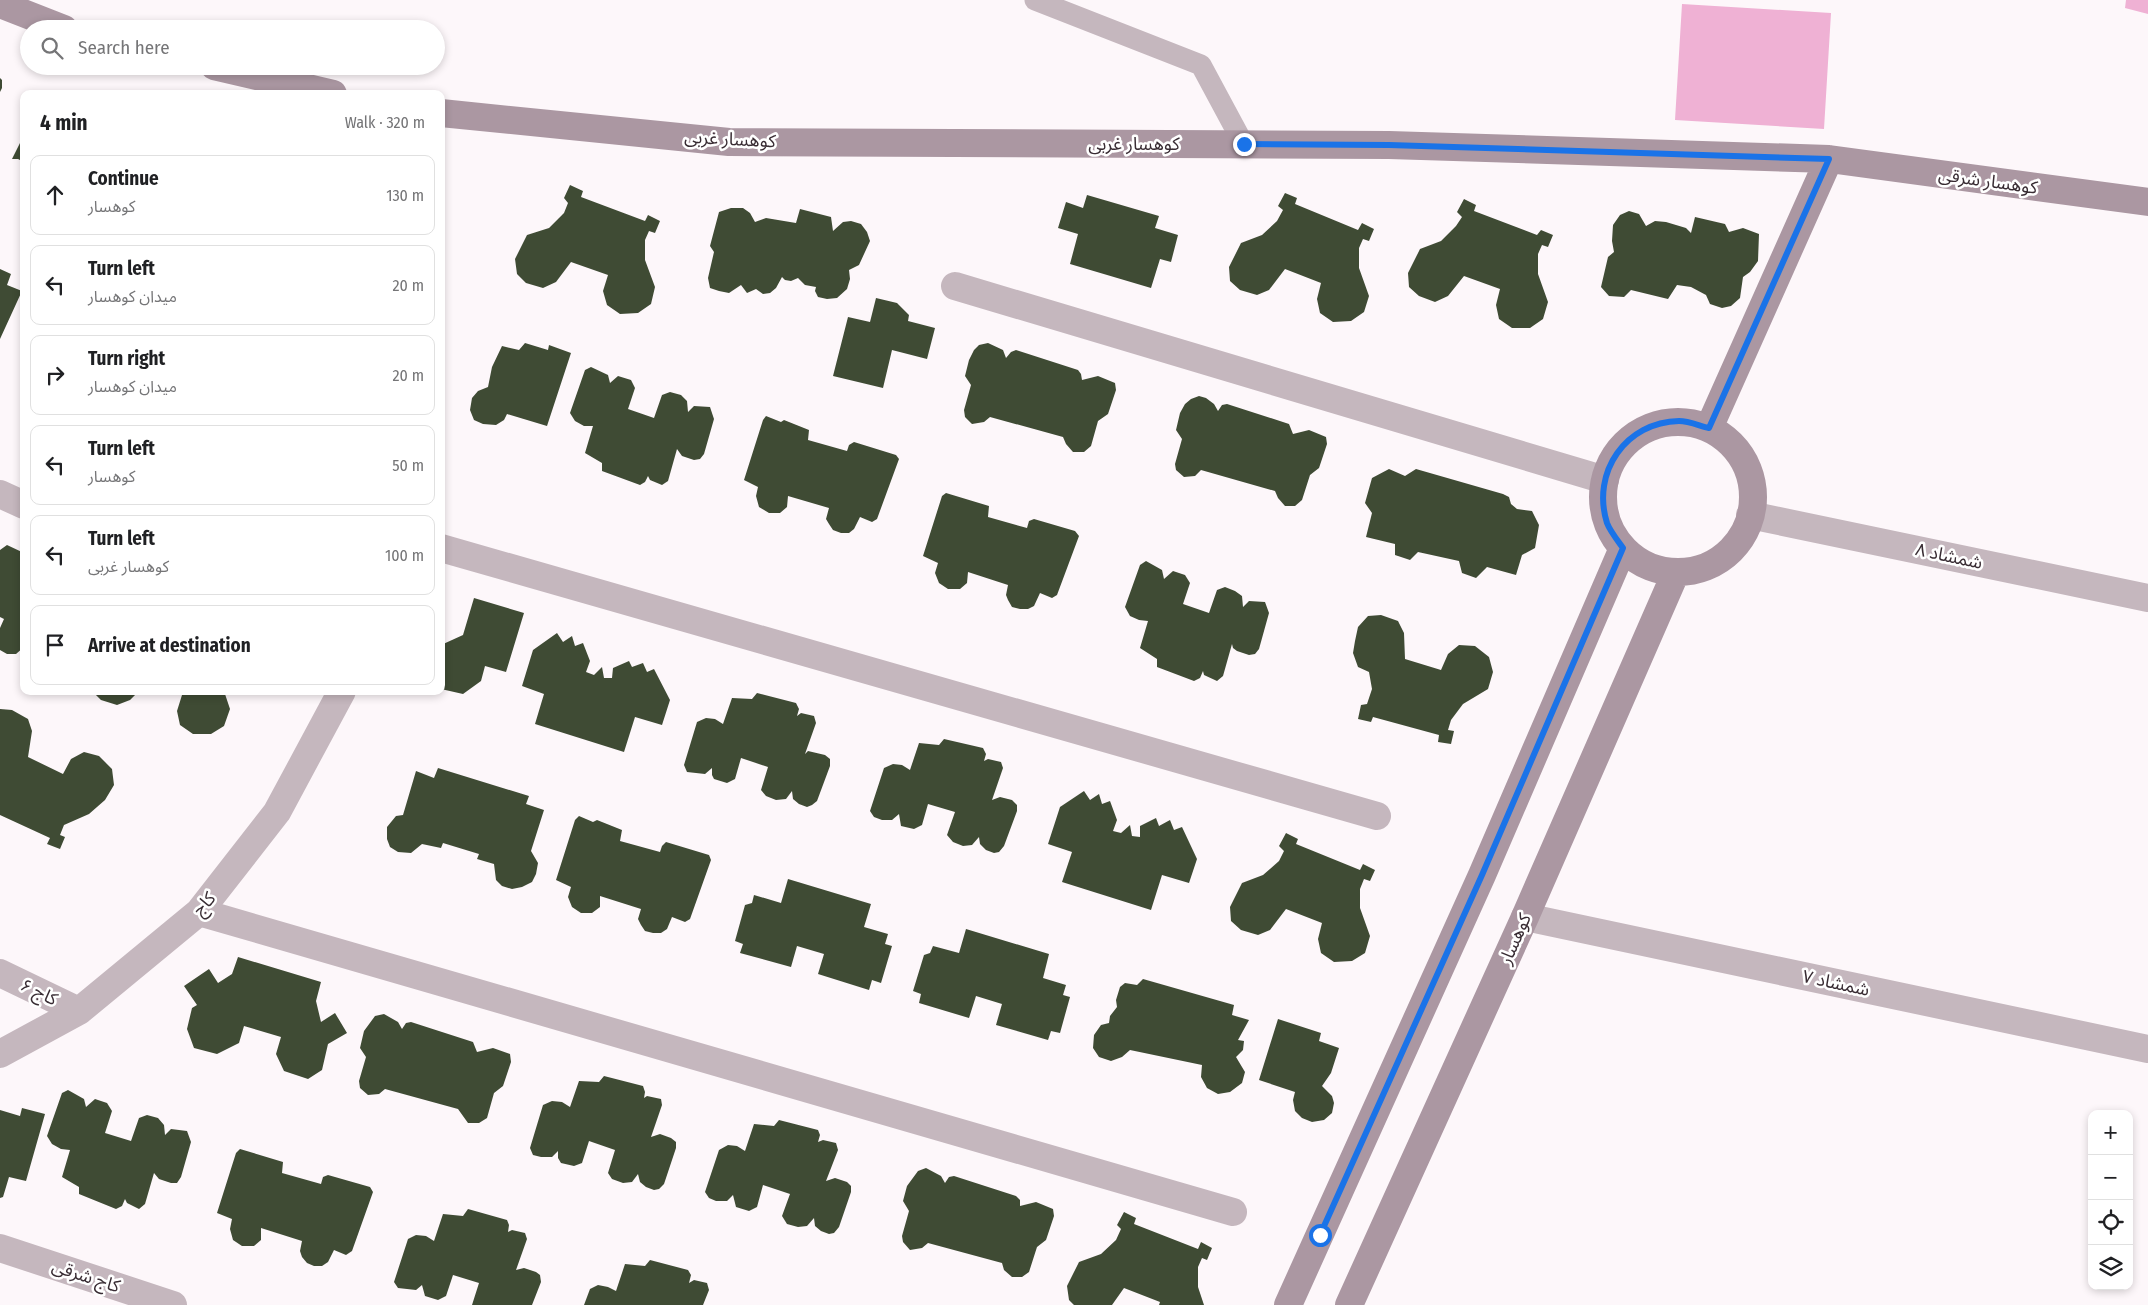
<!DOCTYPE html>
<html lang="en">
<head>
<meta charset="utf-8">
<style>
	body { margin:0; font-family:"Fira Sans Condensed","Noto Sans Arabic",sans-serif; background:#f6f6f6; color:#202124 }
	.controls { position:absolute; right:15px; bottom:15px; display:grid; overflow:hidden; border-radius:10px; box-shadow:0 2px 8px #0003 }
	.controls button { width:45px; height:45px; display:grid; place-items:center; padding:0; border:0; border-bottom:1px solid #e0e0e0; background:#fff; color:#202124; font:25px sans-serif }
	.stop { position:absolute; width:15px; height:15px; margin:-11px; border:4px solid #1a73e8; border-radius:50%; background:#fff }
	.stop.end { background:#1a73e8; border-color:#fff; box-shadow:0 1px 5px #0008 }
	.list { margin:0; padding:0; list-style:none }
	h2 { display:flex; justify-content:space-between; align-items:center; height:65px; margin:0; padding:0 20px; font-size:21px }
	h2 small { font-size:16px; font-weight:400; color:#757577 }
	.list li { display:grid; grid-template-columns:32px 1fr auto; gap:15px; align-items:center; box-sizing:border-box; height:80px; margin:0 10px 10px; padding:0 10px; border:1px solid #e0e0e0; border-radius:10px }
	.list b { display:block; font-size:19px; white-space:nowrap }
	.list p { margin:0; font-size:16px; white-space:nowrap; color:#757577 }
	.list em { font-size:16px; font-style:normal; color:#757577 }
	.icon { flex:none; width:28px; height:28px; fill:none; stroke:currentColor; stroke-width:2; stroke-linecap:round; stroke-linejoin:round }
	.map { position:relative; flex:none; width:2148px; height:1305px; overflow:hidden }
	.search { position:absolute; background:#fff; box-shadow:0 2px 8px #0003; left:20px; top:20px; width:425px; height:55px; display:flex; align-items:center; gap:12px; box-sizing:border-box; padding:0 18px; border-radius:28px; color:#757577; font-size:19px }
	.panel { position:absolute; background:#fff; box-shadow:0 2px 8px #0003; left:20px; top:90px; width:425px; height:605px; border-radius:10px }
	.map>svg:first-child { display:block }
	.green { fill:#efb1d4 }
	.building { fill:#3f4b34 }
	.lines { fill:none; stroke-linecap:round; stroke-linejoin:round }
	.lane { stroke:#c5b7be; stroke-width:21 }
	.street { stroke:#c5b7be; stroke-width:28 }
	.secondary { stroke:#ab97a2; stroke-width:28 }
	.route { stroke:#1a73e8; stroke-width:6 }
	.labels { text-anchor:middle; stroke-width:5; stroke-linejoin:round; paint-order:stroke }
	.street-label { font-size:18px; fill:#382c33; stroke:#fff }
</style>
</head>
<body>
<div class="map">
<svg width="2148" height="1305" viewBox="0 0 2148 1305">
	<rect width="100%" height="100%" fill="#fdf7fa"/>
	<path class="green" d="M 2126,0 L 2148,0 L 2148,14 L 2125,8 Z
		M 1682,4 L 1831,13 L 1824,129 L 1675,120 Z"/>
	<path class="building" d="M 0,78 L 2,80 L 2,88 L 0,92 Z
		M 24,135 L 24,162 L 18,159 L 12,159 Z
		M 570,185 L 583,191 L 581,197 L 645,221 L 648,215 L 660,221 L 655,233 L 649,231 L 645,240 L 645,260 L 655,287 L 651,304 L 638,313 L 620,314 L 607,305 L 603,291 L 608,275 L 571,262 L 556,282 L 543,288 L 526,283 L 517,274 L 515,259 L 527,235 L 549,228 L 564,213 L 568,203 L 564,198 Z
		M 1285,193 L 1297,198 L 1295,204 L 1358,230 L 1362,223 L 1374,229 L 1369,241 L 1363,239 L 1359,248 L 1359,268 L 1369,296 L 1364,312 L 1351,321 L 1333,322 L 1320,313 L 1317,299 L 1321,283 L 1285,269 L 1269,290 L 1257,295 L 1240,290 L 1230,281 L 1229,267 L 1241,243 L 1262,235 L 1277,221 L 1283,210 L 1278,206 Z
		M 1087,195 L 1159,216 L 1155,228 L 1178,235 L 1171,262 L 1160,259 L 1151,288 L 1070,264 L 1078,234 L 1058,228 L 1066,202 L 1083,208 Z
		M 1464,199 L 1476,205 L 1474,211 L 1537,235 L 1541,230 L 1553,235 L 1548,247 L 1542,245 L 1538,254 L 1538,274 L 1548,302 L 1543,319 L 1530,328 L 1512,328 L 1499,319 L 1496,305 L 1500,289 L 1464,276 L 1448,296 L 1435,302 L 1419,296 L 1409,287 L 1408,273 L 1420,249 L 1441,241 L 1456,226 L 1462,217 L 1457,212 Z
		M 731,208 L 743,208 L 750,213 L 755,222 L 766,218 L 796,223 L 800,209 L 831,217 L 833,231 L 843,222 L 851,221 L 861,224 L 867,232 L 870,241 L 859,265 L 849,270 L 850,279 L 847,289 L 837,298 L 827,299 L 818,297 L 815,291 L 816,287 L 805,285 L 798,278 L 791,281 L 785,280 L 782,277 L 776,288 L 770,293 L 763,294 L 756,289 L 747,293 L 741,285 L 729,293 L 719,291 L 710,288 L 708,278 L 714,252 L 710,246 L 719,212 Z
		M 1629,211 L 1639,214 L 1646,226 L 1655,221 L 1666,222 L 1686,228 L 1691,233 L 1695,217 L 1725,224 L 1729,232 L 1743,228 L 1759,234 L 1758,261 L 1750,272 L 1743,277 L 1740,298 L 1731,306 L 1722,308 L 1710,304 L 1706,295 L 1691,287 L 1677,285 L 1668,299 L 1631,290 L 1624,297 L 1609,296 L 1601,287 L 1608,257 L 1614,252 L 1612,241 L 1613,225 L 1620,215 Z
		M 0,269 L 11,274 L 7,285 L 22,291 L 0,339 Z
		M 876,298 L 897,303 L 909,315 L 908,321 L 935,328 L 927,359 L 892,350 L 883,388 L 833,376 L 848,317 L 870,322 Z
		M 525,343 L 548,350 L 549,345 L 571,353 L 547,426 L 507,414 L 504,420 L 496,425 L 483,424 L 474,420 L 470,410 L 472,398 L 478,391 L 488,387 L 492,367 L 502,346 L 519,350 Z
		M 988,343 L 1003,350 L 1006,358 L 1011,352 L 1016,350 L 1078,370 L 1081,374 L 1082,380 L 1098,376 L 1115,383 L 1116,390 L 1108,414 L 1098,421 L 1091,446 L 1084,452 L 1073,452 L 1066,444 L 1063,437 L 990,417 L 984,422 L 972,424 L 965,417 L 964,410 L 971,385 L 965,376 L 969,360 L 974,350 L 979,345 Z
		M 591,367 L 608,375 L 610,383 L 618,376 L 631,380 L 635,388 L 628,409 L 654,418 L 662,395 L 670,392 L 681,395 L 687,401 L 688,412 L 694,406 L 710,407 L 714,419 L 704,454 L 700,459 L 694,460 L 682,456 L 677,449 L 668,481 L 662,485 L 650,480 L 648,476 L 645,482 L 640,485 L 602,471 L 602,463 L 585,453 L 593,426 L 584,426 L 575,421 L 570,413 L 585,370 Z
		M 1199,396 L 1206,398 L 1214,404 L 1218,411 L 1222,405 L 1227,404 L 1289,424 L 1293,434 L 1309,430 L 1326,437 L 1327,444 L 1319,468 L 1310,475 L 1302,500 L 1295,506 L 1285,506 L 1278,498 L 1275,491 L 1201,470 L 1195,476 L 1184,477 L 1176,470 L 1175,464 L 1182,439 L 1176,430 L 1180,413 L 1185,404 L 1191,399 Z
		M 766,416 L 781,422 L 784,420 L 809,430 L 808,440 L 847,451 L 849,445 L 854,442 L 896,455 L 899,459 L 877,519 L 872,522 L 860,517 L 854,529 L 849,533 L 841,533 L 833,530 L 829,524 L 826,519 L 829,508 L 788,496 L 787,507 L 780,513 L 769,513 L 759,507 L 756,496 L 758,487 L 744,480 L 763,420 Z
		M 1389,469 L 1405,476 L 1416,469 L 1503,494 L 1509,497 L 1511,504 L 1517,509 L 1532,511 L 1539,525 L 1535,548 L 1522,555 L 1516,575 L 1487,567 L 1476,578 L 1462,573 L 1459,561 L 1418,552 L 1410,560 L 1395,555 L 1395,544 L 1366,537 L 1372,513 L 1365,503 L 1372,478 Z
		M 946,493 L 989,506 L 988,517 L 1027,528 L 1029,521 L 1034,519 L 1075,531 L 1079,536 L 1057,595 L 1052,598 L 1040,593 L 1034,606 L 1028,609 L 1020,609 L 1012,607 L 1008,600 L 1006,595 L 1008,585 L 968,572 L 967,583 L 960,589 L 948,589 L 939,583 L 935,573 L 938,563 L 923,556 L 942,496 Z
		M 7,545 L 24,553 L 24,647 L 16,654 L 7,654 L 0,650 L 0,628 L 4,619 L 0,617 L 0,550 Z
		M 1146,561 L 1162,570 L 1164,579 L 1173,571 L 1185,575 L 1190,583 L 1183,604 L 1209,613 L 1217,590 L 1225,587 L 1235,591 L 1242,596 L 1243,607 L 1249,601 L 1265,602 L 1269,613 L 1259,649 L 1255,654 L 1249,655 L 1237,651 L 1233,648 L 1232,644 L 1223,676 L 1217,681 L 1204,675 L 1203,671 L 1200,678 L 1194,681 L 1157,667 L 1157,659 L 1140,648 L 1148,621 L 1139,620 L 1130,616 L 1125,607 L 1140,565 Z
		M 474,598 L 524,613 L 506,672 L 485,666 L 481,681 L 463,694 L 441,689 L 441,645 L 463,635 Z
		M 1381,615 L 1398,621 L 1404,633 L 1405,659 L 1441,670 L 1448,654 L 1459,645 L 1475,646 L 1489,657 L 1493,672 L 1488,689 L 1463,704 L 1451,720 L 1448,730 L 1454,731 L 1451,744 L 1438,742 L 1439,735 L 1373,717 L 1371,722 L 1358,719 L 1361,705 L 1367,704 L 1372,689 L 1369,672 L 1358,667 L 1353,653 L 1355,641 L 1358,627 L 1368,616 Z
		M 557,633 L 563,642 L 572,636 L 575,646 L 583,643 L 590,661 L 586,672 L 594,675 L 602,667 L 604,678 L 612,678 L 613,668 L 629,661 L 632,667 L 643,663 L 647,672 L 654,669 L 670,700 L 662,725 L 635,717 L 624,752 L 535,724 L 544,694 L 522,686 L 533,650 Z
		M 92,691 L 139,691 L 130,700 L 117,705 L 101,700 Z
		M 173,691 L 224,691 L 230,709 L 224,726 L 211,734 L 193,734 L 180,725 L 177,711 L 182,695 Z
		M 757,693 L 796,703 L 799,709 L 797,716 L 801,713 L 814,716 L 816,723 L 805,754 L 808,751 L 825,755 L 830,759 L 830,766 L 817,801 L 812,805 L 807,807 L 799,804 L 793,799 L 792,791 L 786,799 L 776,800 L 766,796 L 761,790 L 768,767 L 741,758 L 735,779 L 727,783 L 714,779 L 712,775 L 712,768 L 705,774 L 687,772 L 684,765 L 697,722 L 706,718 L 715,719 L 723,724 L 732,698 L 752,699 Z
		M 0,709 L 12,710 L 28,719 L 32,731 L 28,757 L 63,774 L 71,759 L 84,752 L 99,756 L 112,769 L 114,785 L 105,800 L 89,814 L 64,825 L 60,835 L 65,837 L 60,849 L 47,844 L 50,838 L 0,815 Z
		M 944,739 L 983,748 L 986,754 L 984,761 L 988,759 L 1001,762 L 1003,768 L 992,800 L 1000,797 L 1012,800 L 1017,805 L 1017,811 L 1004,846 L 999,852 L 994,853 L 986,850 L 980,844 L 979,837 L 972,845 L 963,846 L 953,842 L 947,835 L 955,812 L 928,804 L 922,825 L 914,829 L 901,826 L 899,814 L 892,820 L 882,820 L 874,817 L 870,811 L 884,768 L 893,764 L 902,765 L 910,770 L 919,743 L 939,745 Z
		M 438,768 L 529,796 L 526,804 L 544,810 L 531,851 L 538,863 L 536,874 L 532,882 L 522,887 L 512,889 L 502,886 L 496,880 L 494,864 L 477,859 L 479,854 L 443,843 L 441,848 L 422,844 L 411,853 L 398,852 L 390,847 L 387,839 L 387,827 L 396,816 L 403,815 L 416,771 L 434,778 Z
		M 1084,791 L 1090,800 L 1099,794 L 1102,804 L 1110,801 L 1117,820 L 1113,831 L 1121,833 L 1130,825 L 1132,836 L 1140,837 L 1140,826 L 1156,818 L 1159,826 L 1170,820 L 1174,830 L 1182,827 L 1197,859 L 1189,883 L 1162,875 L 1151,910 L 1062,882 L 1072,852 L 1048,844 L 1060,807 Z
		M 579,816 L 593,822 L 597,820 L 622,830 L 620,841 L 660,852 L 662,846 L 666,842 L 709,855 L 711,860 L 690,919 L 685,922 L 672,917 L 667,929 L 661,933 L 653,933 L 645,931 L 641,925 L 638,919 L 641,909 L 600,896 L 600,907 L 592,913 L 581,913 L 572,907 L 568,897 L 571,887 L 556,880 L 575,820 Z
		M 1286,833 L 1298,839 L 1296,844 L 1360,870 L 1363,864 L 1375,870 L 1370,881 L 1364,879 L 1360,889 L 1360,908 L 1370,936 L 1365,953 L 1352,961 L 1334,962 L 1321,953 L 1318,939 L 1322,923 L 1286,909 L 1270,930 L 1258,935 L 1241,930 L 1231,921 L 1230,907 L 1242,883 L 1263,875 L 1279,861 L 1284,851 L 1279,846 Z
		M 788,879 L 871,904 L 864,927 L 888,934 L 885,944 L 892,946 L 881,983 L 872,980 L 869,990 L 818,974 L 824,954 L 797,946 L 791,967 L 740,953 L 743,944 L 735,941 L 745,905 L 752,903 L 754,895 L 781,903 Z
		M 966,929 L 1049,954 L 1043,978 L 1066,985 L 1063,995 L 1070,997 L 1060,1033 L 1051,1031 L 1048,1040 L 996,1025 L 1002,1004 L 976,996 L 969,1018 L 919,1003 L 921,994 L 913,991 L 924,955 L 930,953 L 933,946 L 959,953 Z
		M 238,957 L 321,982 L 316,1001 L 321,1022 L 335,1013 L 347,1033 L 328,1044 L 322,1070 L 308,1079 L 284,1071 L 276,1054 L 281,1037 L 244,1026 L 239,1043 L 217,1054 L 194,1048 L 187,1029 L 192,1008 L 197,1005 L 184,986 L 209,969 L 218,983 L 232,974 Z
		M 1143,979 L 1234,1005 L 1232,1015 L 1249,1020 L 1238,1040 L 1244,1041 L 1243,1050 L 1236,1057 L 1245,1072 L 1242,1083 L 1230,1092 L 1218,1094 L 1207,1088 L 1201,1077 L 1202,1065 L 1130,1050 L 1122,1057 L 1111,1061 L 1099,1057 L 1093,1048 L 1094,1035 L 1101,1025 L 1109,1023 L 1110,1016 L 1117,1007 L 1116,1000 L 1120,987 L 1125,983 L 1137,985 Z
		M 384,1014 L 398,1022 L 402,1029 L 406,1023 L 411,1022 L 473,1042 L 477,1052 L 493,1048 L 510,1054 L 511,1062 L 503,1086 L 494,1093 L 487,1118 L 479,1123 L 468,1123 L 458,1109 L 385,1089 L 379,1094 L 368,1095 L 360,1088 L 359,1081 L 366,1057 L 360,1048 L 364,1031 L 375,1016 Z
		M 1278,1019 L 1321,1033 L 1319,1041 L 1339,1048 L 1331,1073 L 1322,1086 L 1332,1096 L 1334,1103 L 1332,1113 L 1324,1120 L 1312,1122 L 1302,1118 L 1295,1111 L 1293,1100 L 1295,1092 L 1259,1080 Z
		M 604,1076 L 643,1086 L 645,1092 L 644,1098 L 647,1096 L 661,1099 L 662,1105 L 651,1137 L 660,1134 L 671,1138 L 676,1142 L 676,1148 L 664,1184 L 659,1189 L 654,1190 L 646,1187 L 640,1182 L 638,1174 L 632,1182 L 623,1183 L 612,1179 L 608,1173 L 615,1150 L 589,1141 L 582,1163 L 574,1166 L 561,1163 L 558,1158 L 558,1151 L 552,1157 L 541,1157 L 533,1155 L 530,1148 L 543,1105 L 552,1101 L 562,1102 L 570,1107 L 579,1081 L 599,1082 Z
		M 68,1090 L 84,1099 L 86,1107 L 95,1099 L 107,1103 L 112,1111 L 105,1133 L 131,1141 L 139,1118 L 147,1115 L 158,1118 L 164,1125 L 165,1135 L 171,1129 L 187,1131 L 191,1142 L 181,1177 L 177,1183 L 171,1183 L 159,1179 L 154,1173 L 145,1204 L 139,1209 L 127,1203 L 125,1199 L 122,1206 L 116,1209 L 79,1194 L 79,1187 L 62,1177 L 70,1150 L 61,1149 L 52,1144 L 47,1136 L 62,1093 Z
		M 22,1108 L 45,1114 L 26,1181 L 9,1177 L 3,1197 L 0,1198 L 0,1110 L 20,1116 Z
		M 779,1120 L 818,1130 L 820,1135 L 818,1142 L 823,1140 L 836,1143 L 838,1150 L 826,1181 L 835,1178 L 847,1182 L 851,1186 L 851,1192 L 839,1227 L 834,1233 L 829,1234 L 821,1231 L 815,1226 L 814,1218 L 807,1226 L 798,1227 L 787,1224 L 782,1216 L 790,1194 L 763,1185 L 757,1207 L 749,1211 L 736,1207 L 733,1195 L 727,1201 L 716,1201 L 709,1198 L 705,1192 L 719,1150 L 728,1145 L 737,1146 L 745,1151 L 754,1124 L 774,1126 Z
		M 240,1149 L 283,1162 L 282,1173 L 321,1184 L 323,1177 L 328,1175 L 370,1187 L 373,1192 L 352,1251 L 346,1255 L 334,1250 L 328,1262 L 322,1266 L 314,1266 L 307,1263 L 302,1257 L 300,1251 L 302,1241 L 261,1228 L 261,1240 L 254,1246 L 242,1246 L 233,1240 L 230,1229 L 232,1219 L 217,1213 L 236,1153 Z
		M 926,1168 L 941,1176 L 945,1183 L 949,1177 L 954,1176 L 1016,1196 L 1020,1200 L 1020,1206 L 1036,1202 L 1053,1209 L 1054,1216 L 1046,1240 L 1037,1247 L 1029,1272 L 1022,1277 L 1012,1277 L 1004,1270 L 1002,1263 L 928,1243 L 922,1248 L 910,1250 L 903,1242 L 902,1236 L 909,1211 L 903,1201 L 907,1186 L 918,1171 Z
		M 468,1209 L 507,1220 L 509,1225 L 508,1232 L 512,1230 L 525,1233 L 527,1239 L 516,1270 L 524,1268 L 536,1272 L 540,1275 L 541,1282 L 532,1305 L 472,1305 L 479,1283 L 453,1275 L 446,1296 L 438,1300 L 425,1296 L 422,1285 L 416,1290 L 398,1288 L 394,1282 L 408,1239 L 416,1235 L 426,1236 L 434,1241 L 443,1214 L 463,1216 Z
		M 1124,1212 L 1136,1218 L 1134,1224 L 1198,1249 L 1201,1242 L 1212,1248 L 1207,1260 L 1202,1258 L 1198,1267 L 1198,1287 L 1204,1305 L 1159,1305 L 1160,1302 L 1124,1288 L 1112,1305 L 1074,1305 L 1069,1300 L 1067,1286 L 1079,1262 L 1101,1254 L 1116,1240 L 1121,1229 L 1117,1225 Z
		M 650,1260 L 688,1270 L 691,1275 L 689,1283 L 694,1280 L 707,1283 L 709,1290 L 703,1305 L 584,1305 L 590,1289 L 598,1285 L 608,1287 L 616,1291 L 625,1264 L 645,1266 Z"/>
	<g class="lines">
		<path class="lane" d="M 1035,0 L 1201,65 L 1244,145"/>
		<path class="street" d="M 955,286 L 1605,480
			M 0,494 L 24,505
			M 1750,515 L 2148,598
			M 441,548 L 1377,816
			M 199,912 L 1233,1212
			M 1525,917 L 2148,1049
			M 0,973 L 79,1011
			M 0,1054 L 79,1011 L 199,912 L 277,812 L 342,691
			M 0,1248 L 173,1305"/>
		<path class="secondary" d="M 0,4 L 64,29
			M 214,66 L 333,94
			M 441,113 L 729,142 L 1389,145 L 1829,159 L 2148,202
			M1603 497a75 75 0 1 1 150 0a75 75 0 1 1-150 0Z
			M 1709,428 L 1829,159
			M 1288,1305 L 1482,875 L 1623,548
			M 1349,1305 L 1525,917 L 1676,572"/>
	</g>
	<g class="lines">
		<path class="route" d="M 1244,144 L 1389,145 L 1829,159 L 1709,428 C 1700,426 1689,421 1679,421 C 1626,422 1591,472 1607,523 C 1610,531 1618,541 1623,548 L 1482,875 L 1320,1235"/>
	</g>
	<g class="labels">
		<g class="street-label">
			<text transform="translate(730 139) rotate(3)" y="6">کوهسار غربی</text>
			<text x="1134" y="150">کوهسار غربی</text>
			<text transform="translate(1988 181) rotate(8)" y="6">کوهسار شرقی</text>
			<text transform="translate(1949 556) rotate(12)" y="6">شمشاد ۸</text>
			<text transform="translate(204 904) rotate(-48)" y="6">کاج</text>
			<text transform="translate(1515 939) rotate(-66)" y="6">کوهسار</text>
			<text transform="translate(1836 983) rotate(12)" y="6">شمشاد ۷</text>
			<text transform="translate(39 992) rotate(26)" y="6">کاج ۶</text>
			<text transform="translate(86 1276) rotate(18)" y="6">کاج شرقی</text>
		</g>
	</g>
</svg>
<div class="controls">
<button>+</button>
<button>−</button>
<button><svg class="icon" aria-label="locate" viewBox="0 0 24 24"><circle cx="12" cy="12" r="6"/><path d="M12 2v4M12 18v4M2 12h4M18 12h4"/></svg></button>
<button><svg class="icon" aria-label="layers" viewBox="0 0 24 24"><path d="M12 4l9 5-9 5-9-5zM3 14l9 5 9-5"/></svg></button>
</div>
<div class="stop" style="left:1320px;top:1235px"></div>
<div class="stop end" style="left:1244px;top:144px"></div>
<div class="search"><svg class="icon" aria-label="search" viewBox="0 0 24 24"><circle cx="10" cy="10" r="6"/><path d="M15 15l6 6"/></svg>Search here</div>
<section class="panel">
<h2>4 min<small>Walk · 320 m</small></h2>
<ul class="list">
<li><svg class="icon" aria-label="ahead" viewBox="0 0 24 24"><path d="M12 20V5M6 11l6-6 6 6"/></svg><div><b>Continue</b><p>کوهسار</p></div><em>130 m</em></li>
<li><svg class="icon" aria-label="left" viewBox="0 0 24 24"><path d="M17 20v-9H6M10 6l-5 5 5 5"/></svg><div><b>Turn left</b><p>میدان کوهسار</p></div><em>20 m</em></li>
<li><svg class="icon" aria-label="right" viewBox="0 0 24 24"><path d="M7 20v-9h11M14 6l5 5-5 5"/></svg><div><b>Turn right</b><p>میدان کوهسار</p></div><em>20 m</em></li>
<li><svg class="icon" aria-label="left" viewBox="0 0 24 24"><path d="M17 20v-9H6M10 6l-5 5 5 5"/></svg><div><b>Turn left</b><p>کوهسار</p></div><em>50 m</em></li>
<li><svg class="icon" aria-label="left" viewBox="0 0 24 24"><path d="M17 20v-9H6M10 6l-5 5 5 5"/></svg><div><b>Turn left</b><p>کوهسار غربی</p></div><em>100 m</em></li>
<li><svg class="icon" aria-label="arrive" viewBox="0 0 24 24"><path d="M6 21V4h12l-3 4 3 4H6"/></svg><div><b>Arrive at destination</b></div></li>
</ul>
</section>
</div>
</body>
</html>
